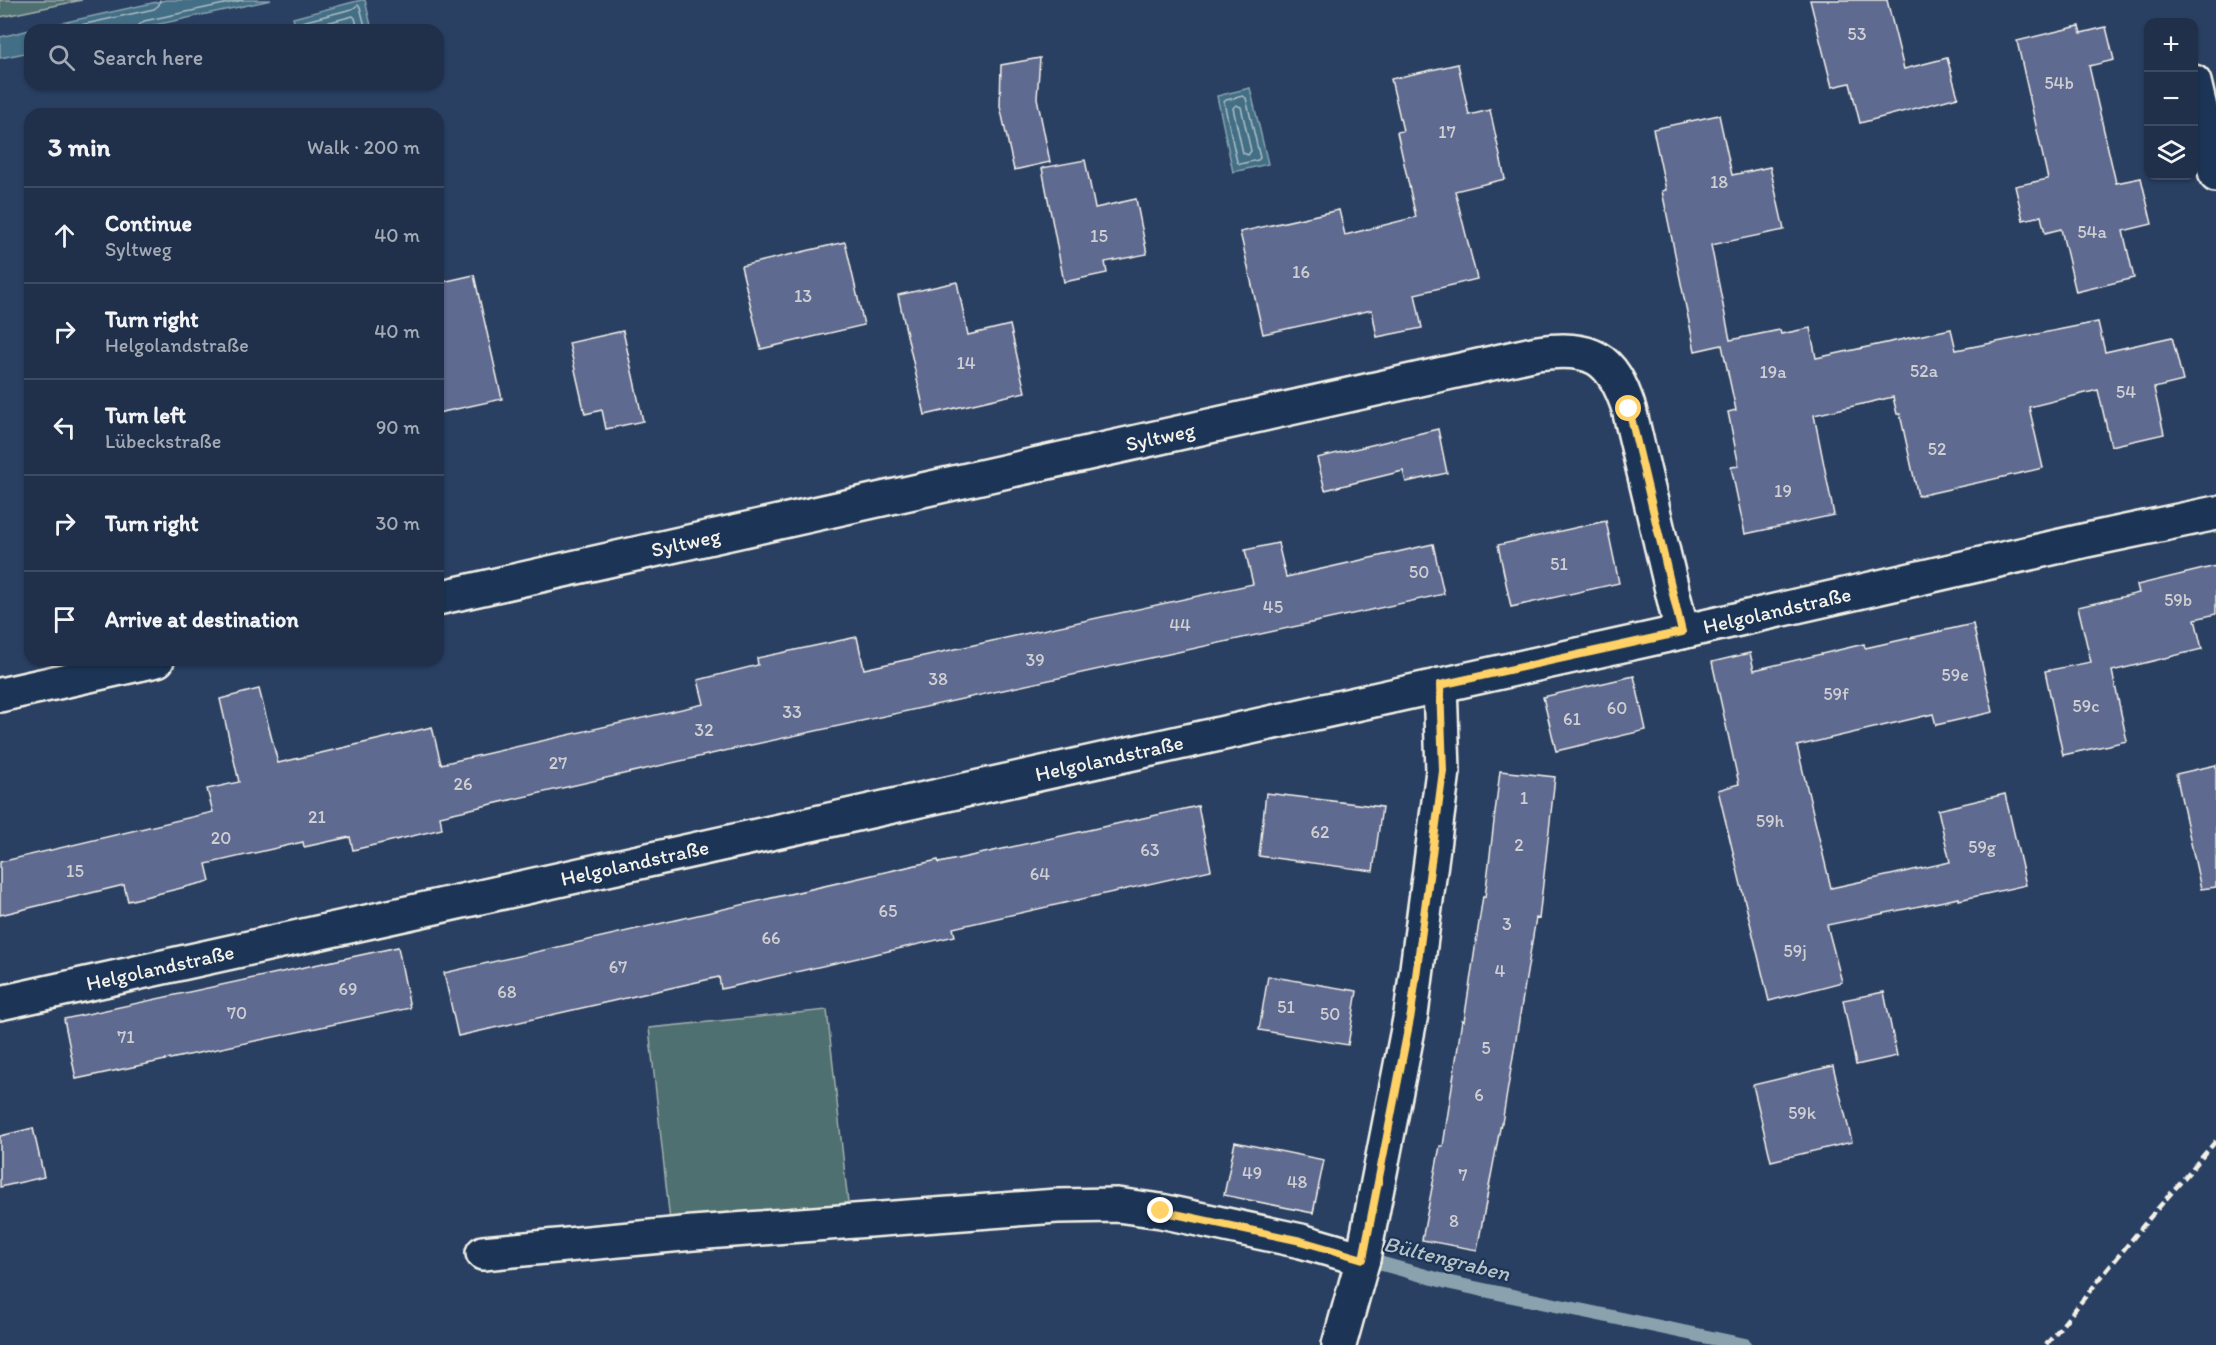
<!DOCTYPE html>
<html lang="en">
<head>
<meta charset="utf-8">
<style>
	body { margin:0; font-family:Itim,sans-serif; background:#283851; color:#f1f3f6 }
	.controls { position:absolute; right:18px; top:18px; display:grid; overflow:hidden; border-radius:12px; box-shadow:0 2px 4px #0004 }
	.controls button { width:54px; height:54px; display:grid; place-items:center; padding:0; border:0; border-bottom:2px solid #3d4b62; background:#20304a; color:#f1f3f6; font:30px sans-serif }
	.stop { position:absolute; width:18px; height:18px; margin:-14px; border:4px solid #ffd166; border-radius:50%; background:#fff }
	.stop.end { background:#ffd166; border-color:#fff; box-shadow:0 2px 6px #0008 }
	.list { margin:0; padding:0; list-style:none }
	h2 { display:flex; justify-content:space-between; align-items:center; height:78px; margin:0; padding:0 24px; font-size:26px }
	h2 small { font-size:20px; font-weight:400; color:#a2a9b5 }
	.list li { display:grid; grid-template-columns:39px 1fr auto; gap:18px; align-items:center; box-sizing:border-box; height:96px; padding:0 24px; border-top:2px solid #3d4b62 }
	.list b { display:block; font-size:22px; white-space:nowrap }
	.list p { margin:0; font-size:20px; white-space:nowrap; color:#a2a9b5 }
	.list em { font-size:20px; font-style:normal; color:#a2a9b5 }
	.icon { flex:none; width:33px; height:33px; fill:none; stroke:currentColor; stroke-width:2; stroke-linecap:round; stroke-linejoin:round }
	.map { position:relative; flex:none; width:2216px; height:1345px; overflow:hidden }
	.search { position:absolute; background:#20304a; box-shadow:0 2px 4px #0004; left:24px; top:24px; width:420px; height:66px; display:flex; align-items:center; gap:15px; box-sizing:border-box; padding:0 21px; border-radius:18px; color:#a2a9b5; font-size:22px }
	.panel { position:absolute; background:#20304a; box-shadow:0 2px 4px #0004; left:24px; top:108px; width:420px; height:558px; border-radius:18px }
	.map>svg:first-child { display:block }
	.green { fill:#50706f; stroke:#a2b0ac; stroke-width:1.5 }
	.water { fill:#426e86; stroke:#89a2ad; stroke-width:1.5 }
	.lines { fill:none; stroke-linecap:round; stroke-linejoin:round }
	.shore { stroke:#adbdc1; stroke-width:1.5 }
	.stream { stroke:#89a2ad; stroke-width:14 }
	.building { fill:#5f6a91; stroke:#f4f1e8; stroke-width:1.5 }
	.minor-casing { stroke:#f4f1e8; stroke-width:38 }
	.minor { stroke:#1d3557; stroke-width:33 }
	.rail { stroke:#f4f1e8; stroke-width:4.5; stroke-dasharray:9 4.5; stroke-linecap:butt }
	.route { stroke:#ffd166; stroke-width:8 }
	.labels { text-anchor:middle; stroke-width:4.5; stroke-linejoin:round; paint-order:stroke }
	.number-label { font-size:18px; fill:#cfcfd2 }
	.street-label { font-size:21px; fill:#f4f1e8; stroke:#1d3557 }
	.water-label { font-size:22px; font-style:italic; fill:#b6c3c6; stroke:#1d3557 }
</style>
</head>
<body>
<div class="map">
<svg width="2216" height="1345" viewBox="0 0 2216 1345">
	<rect width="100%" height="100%" fill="#2a4063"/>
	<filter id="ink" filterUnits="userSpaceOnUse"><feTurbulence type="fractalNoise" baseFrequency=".0167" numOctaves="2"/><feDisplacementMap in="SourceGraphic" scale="12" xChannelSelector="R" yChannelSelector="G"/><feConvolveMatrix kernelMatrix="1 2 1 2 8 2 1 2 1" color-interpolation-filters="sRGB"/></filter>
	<g filter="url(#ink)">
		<path class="green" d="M 0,0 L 82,0 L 0,17 Z
			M 827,1010 L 848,1203 L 670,1221 L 649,1028 Z"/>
		<path class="water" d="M 166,0 L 271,0 L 132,30 L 30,30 Z
			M 361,0 L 365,0 L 372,30 L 296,30 L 293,18 Z
			M 30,30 L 30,52 L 0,58 L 0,37 Z
			M 1250,88 L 1268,164 L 1233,172 L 1217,96 Z"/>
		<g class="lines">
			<path class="shore" d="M 58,30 L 154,9 L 159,5 L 160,0
				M 138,30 L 139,25 L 144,21 L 243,0
				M 301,30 L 302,22 L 352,9 L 358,5 L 360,7 L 366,30
				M 309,30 L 311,27 L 353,16 L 355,18 L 358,30
				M 1243,96 L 1246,98 L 1260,158 L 1258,160 L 1240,164 L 1237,162 L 1224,102 L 1226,100 Z
				M 1236,105 L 1241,107 L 1251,151 L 1248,155 L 1243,153 L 1233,108 Z"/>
			<path class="stream" d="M 1361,1258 L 1451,1283 L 1745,1345"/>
		</g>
		<path class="building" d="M 1810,0 L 1887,0 L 1904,69 L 1947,58 L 1958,97 L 1860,123 L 1850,83 L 1832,87 Z
			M 2079,26 L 2081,33 L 2106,27 L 2114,60 L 2089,66 L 2116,183 L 2141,178 L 2152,224 L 2123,231 L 2134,278 L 2076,292 L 2061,229 L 2045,233 L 2041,216 L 2023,220 L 2015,186 L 2048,179 L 2017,41 Z
			M 1040,58 L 1037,98 L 1050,162 L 1014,170 L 1000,106 L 1001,65 Z
			M 1458,64 L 1469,115 L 1490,110 L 1505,179 L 1455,191 L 1477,279 L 1415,294 L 1422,328 L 1377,337 L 1372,310 L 1263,334 L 1240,232 L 1339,210 L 1345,235 L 1416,217 L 1397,132 L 1403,131 L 1391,79 Z
			M 1719,115 L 1732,175 L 1770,167 L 1784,230 L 1711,245 L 1730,340 L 1780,330 L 1781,334 L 1810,328 L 1816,358 L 1951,329 L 1956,350 L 2098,322 L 2105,352 L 2172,337 L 2183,381 L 2154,388 L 2164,434 L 2111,446 L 2098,390 L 2029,407 L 2043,468 L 1918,496 L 1900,414 L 1897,414 L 1893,397 L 1814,415 L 1834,515 L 1745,534 L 1731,467 L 1739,466 L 1728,412 L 1736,410 L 1722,345 L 1695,351 L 1662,191 L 1666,190 L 1653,129 Z
			M 1085,160 L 1095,208 L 1136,199 L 1147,254 L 1105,262 L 1107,273 L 1064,282 L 1042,168 Z
			M 845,242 L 864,325 L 761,349 L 741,266 Z
			M 474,275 L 502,399 L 438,413 L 438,283 Z
			M 957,282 L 968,335 L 1010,325 L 1025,392 L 925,415 L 898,295 Z
			M 623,331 L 643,421 L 606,429 L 602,410 L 585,414 L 569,343 Z
			M 1438,429 L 1447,473 L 1406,482 L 1403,471 L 1325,490 L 1317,458 Z
			M 1606,521 L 1619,583 L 1511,607 L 1498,545 Z
			M 1278,543 L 1286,577 L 1433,544 L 1444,594 L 733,749 L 440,816 L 442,829 L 353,850 L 350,837 L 304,847 L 303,842 L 206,864 L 210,881 L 128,901 L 124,885 L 0,915 L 0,862 L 213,812 L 207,789 L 239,782 L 220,699 L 259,689 L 278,763 L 432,727 L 441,764 L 704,704 L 698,680 L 758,665 L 757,658 L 857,637 L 864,669 L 1253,584 L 1245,550 Z
			M 2216,566 L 2216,614 L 2195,619 L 2202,649 L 2112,671 L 2127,741 L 2063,755 L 2045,671 L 2091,662 L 2078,607 L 2139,593 L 2137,585 Z
			M 1973,624 L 1993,712 L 1936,725 L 1933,714 L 1797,746 L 1831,888 L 1950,862 L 1938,810 L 2005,794 L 2026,885 L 1959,900 L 1959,898 L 1827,925 L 1842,982 L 1769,1001 L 1718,790 L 1739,784 L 1712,662 L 1750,653 L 1754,670 L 1864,644 L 1865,648 Z
			M 1634,676 L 1646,730 L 1556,751 L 1543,697 Z
			M 2216,765 L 2216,887 L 2201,889 L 2176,774 Z
			M 1500,771 L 1555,777 L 1539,919 L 1536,918 L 1502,1123 L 1501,1123 L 1477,1250 L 1422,1240 L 1440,1146 L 1443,1146 L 1462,1020 L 1464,1021 L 1483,896 L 1485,897 Z
			M 1266,793 L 1382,807 L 1373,871 L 1259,856 Z
			M 1198,806 L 1211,870 L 953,928 L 955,936 L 721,989 L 719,977 L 458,1036 L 444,973 L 938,860 L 939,863 Z
			M 398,947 L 410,1008 L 76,1079 L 64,1019 Z
			M 1268,976 L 1357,991 L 1348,1045 L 1259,1030 Z
			M 1884,992 L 1897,1056 L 1856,1065 L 1843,1000 Z
			M 1833,1066 L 1852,1142 L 1771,1161 L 1753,1085 Z
			M 33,1128 L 44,1177 L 0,1187 L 0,1136 Z
			M 1235,1142 L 1324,1160 L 1313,1213 L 1224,1195 Z"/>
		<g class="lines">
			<g class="minor-casing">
				<g id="minor">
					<path d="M 2194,82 L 2216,175"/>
					<path id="s1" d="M 438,598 L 1537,353 C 1591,346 1612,356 1629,409 L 1682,632"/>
					<path d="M 0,695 L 157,660"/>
					<path id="s2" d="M 0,1003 L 1682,632 L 2087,540 L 2216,513"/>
					<path d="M 483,1253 L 693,1233 L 1057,1206 L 1117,1205 L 1161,1211 L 1301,1241 L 1363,1259"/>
					<path d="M 1339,1345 L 1363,1259 L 1411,1014 L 1443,771 L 1440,685"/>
				</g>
			</g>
			<use href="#minor" class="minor"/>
			<path class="rail" d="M 2046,1345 L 2147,1221 L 2216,1141"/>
		</g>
	</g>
	<g class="lines" filter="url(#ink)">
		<path class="route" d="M 1161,1211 L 1301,1241 L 1363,1259 L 1411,1014 L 1443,771 L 1440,685 L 1682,632 L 1629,409"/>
	</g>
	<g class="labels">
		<g class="number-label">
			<text x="1857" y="40">53</text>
			<text x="2059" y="89">54b</text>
			<text x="1447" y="138">17</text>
			<text x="1719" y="188">18</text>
			<text x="2092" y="238">54a</text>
			<text x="1099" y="242">15</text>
			<text x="1301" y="278">16</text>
			<text x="803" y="302">13</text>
			<text x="966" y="369">14</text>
			<text x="1924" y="377">52a</text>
			<text x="1773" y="378">19a</text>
			<text x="2126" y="398">54</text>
			<text x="1937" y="455">52</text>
			<text x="1783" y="497">19</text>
			<text x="1559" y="570">51</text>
			<text x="1419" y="578">50</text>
			<text x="2178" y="606">59b</text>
			<text x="1273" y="613">45</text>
			<text x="1180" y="631">44</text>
			<text x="1035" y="666">39</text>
			<text x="1955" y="681">59e</text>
			<text x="938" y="685">38</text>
			<text x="1836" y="700">59f</text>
			<text x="2086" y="712">59c</text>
			<text x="1617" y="714">60</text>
			<text x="792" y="718">33</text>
			<text x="1572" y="725">61</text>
			<text x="704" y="736">32</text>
			<text x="558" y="769">27</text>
			<text x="463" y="790">26</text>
			<text x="1524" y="804">1</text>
			<text x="317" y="823">21</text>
			<text x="1770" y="827">59h</text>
			<text x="1320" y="838">62</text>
			<text x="221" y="844">20</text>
			<text x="1519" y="851">2</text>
			<text x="1982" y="853">59g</text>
			<text x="1150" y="856">63</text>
			<text x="75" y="877">15</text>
			<text x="1040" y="880">64</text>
			<text x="888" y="917">65</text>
			<text x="1507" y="930">3</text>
			<text x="771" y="944">66</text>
			<text x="1795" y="957">59j</text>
			<text x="618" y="973">67</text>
			<text x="1500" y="977">4</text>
			<text x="348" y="995">69</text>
			<text x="507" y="998">68</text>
			<text x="1286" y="1013">51</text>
			<text x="237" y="1019">70</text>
			<text x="1330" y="1020">50</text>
			<text x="126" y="1043">71</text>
			<text x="1486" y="1054">5</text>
			<text x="1479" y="1101">6</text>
			<text x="1802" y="1119">59k</text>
			<text x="1252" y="1179">49</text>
			<text x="1463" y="1181">7</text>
			<text x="1297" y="1188">48</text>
			<text x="1454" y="1227">8</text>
		</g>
		<g class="street-label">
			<text dy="7" stroke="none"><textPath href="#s1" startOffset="740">Syltweg</textPath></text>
			<text dy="7" stroke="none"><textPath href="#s1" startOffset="254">Syltweg</textPath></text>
			<text dy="7" stroke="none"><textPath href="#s2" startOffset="1820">Helgolandstraße</textPath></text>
			<text dy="7" stroke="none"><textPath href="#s2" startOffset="1136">Helgolandstraße</textPath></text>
			<text dy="7" stroke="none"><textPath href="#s2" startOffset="650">Helgolandstraße</textPath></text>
			<text dy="7" stroke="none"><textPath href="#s2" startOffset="164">Helgolandstraße</textPath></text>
		</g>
		<g class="water-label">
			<text transform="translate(1447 1258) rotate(14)" y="8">Bültengraben</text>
		</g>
	</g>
</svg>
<div class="controls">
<button>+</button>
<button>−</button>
<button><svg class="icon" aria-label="layers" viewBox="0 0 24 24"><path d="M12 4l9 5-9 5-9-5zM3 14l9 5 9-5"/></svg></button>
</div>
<div class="stop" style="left:1629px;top:409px"></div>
<div class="stop end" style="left:1161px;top:1211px"></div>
<div class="search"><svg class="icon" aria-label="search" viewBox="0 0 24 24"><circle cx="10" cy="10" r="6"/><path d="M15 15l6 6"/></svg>Search here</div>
<section class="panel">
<h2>3 min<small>Walk · 200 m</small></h2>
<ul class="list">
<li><svg class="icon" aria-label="ahead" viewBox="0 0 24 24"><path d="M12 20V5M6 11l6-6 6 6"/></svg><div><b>Continue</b><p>Syltweg</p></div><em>40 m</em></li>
<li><svg class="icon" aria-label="right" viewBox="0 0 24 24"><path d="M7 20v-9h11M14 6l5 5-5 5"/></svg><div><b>Turn right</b><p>Helgolandstraße</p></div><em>40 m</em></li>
<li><svg class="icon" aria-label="left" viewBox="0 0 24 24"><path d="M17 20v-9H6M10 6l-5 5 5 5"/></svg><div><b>Turn left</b><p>Lübeckstraße</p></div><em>90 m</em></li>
<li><svg class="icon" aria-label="right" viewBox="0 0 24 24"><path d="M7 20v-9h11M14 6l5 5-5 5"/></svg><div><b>Turn right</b></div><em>30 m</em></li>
<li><svg class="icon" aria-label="arrive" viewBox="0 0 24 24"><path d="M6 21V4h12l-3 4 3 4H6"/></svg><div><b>Arrive at destination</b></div></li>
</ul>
</section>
</div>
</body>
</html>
